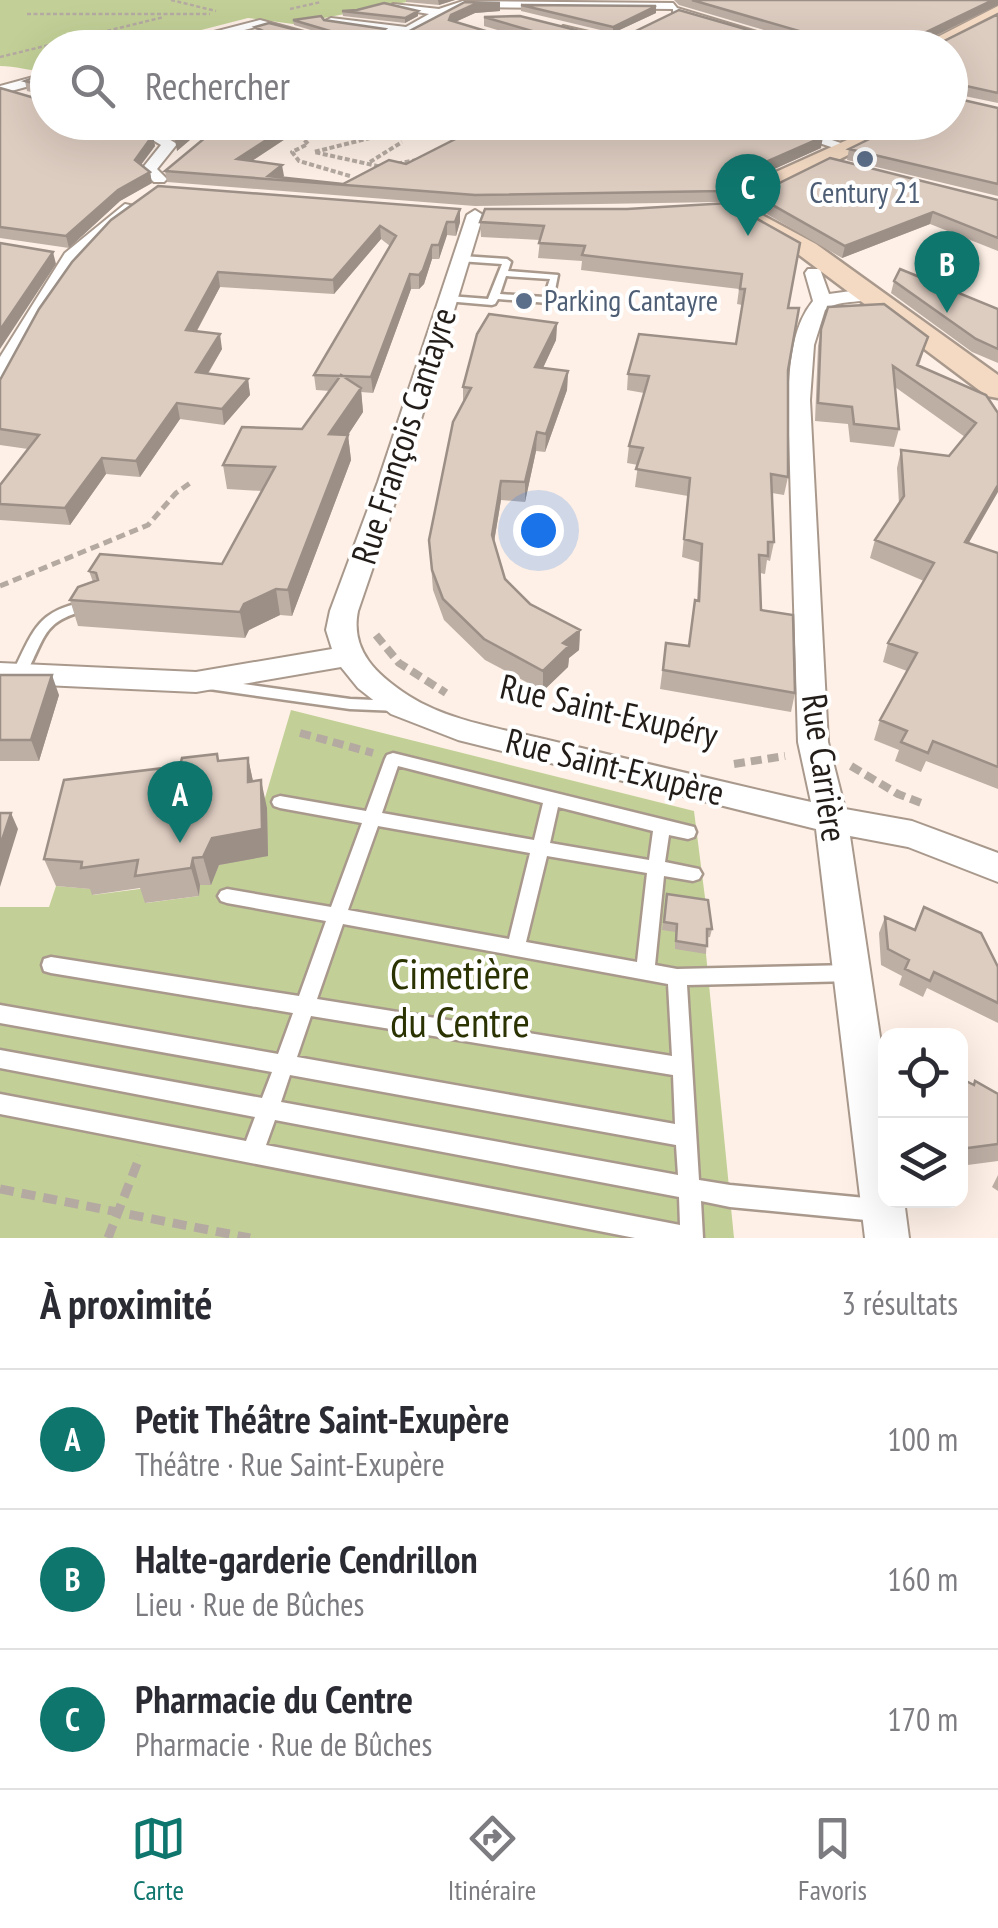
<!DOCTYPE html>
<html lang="fr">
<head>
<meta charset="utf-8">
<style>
	body { margin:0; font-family:"PT Sans Narrow",sans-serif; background:#f2f2f3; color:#2b2b33 }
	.controls { position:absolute; right:30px; bottom:30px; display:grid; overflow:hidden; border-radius:20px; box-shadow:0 10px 40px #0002 }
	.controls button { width:90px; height:90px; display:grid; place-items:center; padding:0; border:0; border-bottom:2px solid #e1e1e2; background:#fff; color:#2b2b33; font:50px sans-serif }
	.you { position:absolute; left:538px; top:530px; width:35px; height:35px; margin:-25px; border:8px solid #fff; border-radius:50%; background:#1a73e8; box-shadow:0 0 0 15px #1a73e833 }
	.badge { display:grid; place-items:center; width:65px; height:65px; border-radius:50%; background:#0f766e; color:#fff; font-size:32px; font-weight:700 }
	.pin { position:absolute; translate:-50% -82px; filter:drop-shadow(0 2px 5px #0008) }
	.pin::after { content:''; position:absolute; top:52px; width:35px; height:30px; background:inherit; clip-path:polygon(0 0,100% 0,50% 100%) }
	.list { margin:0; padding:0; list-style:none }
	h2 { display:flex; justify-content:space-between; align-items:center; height:130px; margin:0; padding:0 40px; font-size:42px }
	h2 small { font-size:32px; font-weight:400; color:#7c7c81 }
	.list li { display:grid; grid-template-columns:65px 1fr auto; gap:30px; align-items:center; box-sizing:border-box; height:140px; padding:0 40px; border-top:2px solid #e1e1e2 }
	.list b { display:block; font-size:38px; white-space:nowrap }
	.list p { margin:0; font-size:32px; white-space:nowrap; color:#7c7c81 }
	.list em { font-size:32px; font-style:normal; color:#7c7c81 }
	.icon { flex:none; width:55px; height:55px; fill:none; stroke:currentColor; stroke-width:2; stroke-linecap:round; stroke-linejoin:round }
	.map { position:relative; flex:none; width:998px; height:1238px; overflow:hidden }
	.search { position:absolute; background:#fff; box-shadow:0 10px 40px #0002; left:30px; right:30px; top:30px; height:110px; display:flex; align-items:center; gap:25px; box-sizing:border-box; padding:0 35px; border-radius:55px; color:#7c7c81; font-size:38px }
	.sheet { height:550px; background:#fff }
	nav { display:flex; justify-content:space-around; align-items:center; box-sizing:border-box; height:140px; border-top:2px solid #e1e1e2; background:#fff; font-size:28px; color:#7c7c81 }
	nav a { display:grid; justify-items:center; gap:5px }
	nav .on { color:#0f766e }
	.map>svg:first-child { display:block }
	.green { fill:#c2d097 }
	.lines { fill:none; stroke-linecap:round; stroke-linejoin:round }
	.lane-casing { stroke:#a9998d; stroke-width:5 }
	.street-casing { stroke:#a9998d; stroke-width:4 }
	.secondary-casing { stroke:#a9998d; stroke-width:5 }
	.path-far4 { stroke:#b5aaa2; stroke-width:2.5; stroke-dasharray:4 2.5; stroke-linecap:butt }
	.path-far3 { stroke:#b5aaa2; stroke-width:4; stroke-dasharray:5 2.5; stroke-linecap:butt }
	.path-far2 { stroke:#b5aaa2; stroke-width:5; stroke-dasharray:9 5; stroke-linecap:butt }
	.path-far1 { stroke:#b5aaa2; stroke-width:8; stroke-dasharray:11 6; stroke-linecap:butt }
	.path { stroke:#b5aaa2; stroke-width:9; stroke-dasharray:14 8; stroke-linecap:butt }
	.lane { fill:#fff; fill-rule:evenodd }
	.street { fill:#fff; fill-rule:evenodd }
	.secondary { fill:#f4dac3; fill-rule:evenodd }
	.wall { fill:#beafa5 }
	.shaded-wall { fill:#9b8f86 }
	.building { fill:#ddccc0; stroke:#9b8f86; stroke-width:2.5 }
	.service-dot { fill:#5c6f8a; stroke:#fff; stroke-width:4 }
	.labels { text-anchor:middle; stroke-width:8; stroke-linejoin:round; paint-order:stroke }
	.far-service-label { font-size:30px; fill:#4e5e75; stroke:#fff }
	.street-label { font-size:35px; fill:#231d19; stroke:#fff }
	.near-park-label { font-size:42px; fill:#2b3303; stroke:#fff }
</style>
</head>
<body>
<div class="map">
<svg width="998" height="1238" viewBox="0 0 998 1238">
	<rect width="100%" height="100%" fill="#fef0e6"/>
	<path class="green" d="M 0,0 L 417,0 L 293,24 L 248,18 L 135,47 L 48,48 L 47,71 C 33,72 16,66 0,66 Z
		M 291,710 L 694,811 L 710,937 L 706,938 L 706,954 L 734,1238 L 0,1238 L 0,907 L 49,907 L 56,886 L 92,889 L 93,895 L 147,888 L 146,903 L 199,896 L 200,885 L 211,884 L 219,865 L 241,860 L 262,808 Z"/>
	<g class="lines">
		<g class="lane-casing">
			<path id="lane" d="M 462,256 L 507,259 L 511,262 L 508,271 L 558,275 L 553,300 L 548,303 L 498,299 L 495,304 L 492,305 L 446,301 L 446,297 L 449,296 L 488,299 L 502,264 L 459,261 L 459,257 ZM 506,276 L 550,279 L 544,297 L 500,294 Z
				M 91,601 L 98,605 L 96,608 C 41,620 48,633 24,678 L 14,678 L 12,674 C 34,630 37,609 91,601 Z
				M 207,679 L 350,699 L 398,701 L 403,702 L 405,706 L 403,710 L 398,711 L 350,709 L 202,688 L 200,684 L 202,680 Z
				M 393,753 L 694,827 L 696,832 L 694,837 L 688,839 L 669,835 L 665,862 L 699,869 L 702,874 L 699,879 L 693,881 L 664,876 L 655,965 L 677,969 L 852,965 L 859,967 L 861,973 L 859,979 L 852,981 L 687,985 L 699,1180 L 730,1185 L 876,1199 L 884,1202 L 887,1210 L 884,1218 L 876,1221 L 730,1207 L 701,1201 L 703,1238 L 635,1238 L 0,1114 L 0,1094 L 246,1141 L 255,1117 L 0,1068 L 0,1050 L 262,1098 L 272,1072 L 0,1023 L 0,1005 L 278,1054 L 293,1013 L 51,973 L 44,971 L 42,965 L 44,959 L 51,957 L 299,996 L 326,921 L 227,903 L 221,901 L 218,896 L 221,891 L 227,889 L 331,907 L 362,823 L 280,808 L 274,806 L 272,802 L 274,798 L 280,796 L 366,811 L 385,759 L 387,755 ZM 398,766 L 543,803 L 534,840 L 382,813 ZM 558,807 L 653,831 L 649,860 L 550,843 ZM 378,826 L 530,853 L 509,939 L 348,910 ZM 547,856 L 647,873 L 637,962 L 526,942 ZM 343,924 L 668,984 L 672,1056 L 317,999 ZM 311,1016 L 673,1075 L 675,1124 L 297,1057 ZM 290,1075 L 676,1145 L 678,1175 L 281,1102 ZM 275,1120 L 679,1197 L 680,1225 L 266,1145 Z"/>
		</g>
		<g class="street-casing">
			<path id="street" d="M 463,1 L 673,3 L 677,8 L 810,48 L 790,48 L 673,13 L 673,9 L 464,7 C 432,18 405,48 371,48 L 396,32 L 325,21 L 331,18 L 406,27 L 429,14 L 393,8 L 393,4 L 439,9 Z
				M 260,20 L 308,33 L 302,36 L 260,26 L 174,48 L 152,48 Z
				M 563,26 L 619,39 L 621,41 L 615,44 L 559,31 Z
				M 48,73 L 48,81 L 0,94 L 0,86 Z
				M 123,122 L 141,122 L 177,144 L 157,169 L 167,179 L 164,182 L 154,182 L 141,170 L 161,145 Z
				M 757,122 L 780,122 L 855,148 L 843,151 Z
				M 125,204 L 139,207 L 78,260 L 10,374 L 0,380 L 0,357 L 65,253 Z
				M 475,210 L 483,215 L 402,482 L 358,611 C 350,651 377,675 409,696 C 448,721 503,729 548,740 C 635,761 723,782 811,802 L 798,742 L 788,400 C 790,367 791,328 813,301 L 805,273 L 808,269 L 820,269 L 829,294 L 873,288 L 882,294 C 866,306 842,297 825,310 L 814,345 L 810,400 L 828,742 L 845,809 L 912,821 L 998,853 L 998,882 L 908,847 L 850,836 L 886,1077 L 886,1200 L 904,1200 L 909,1238 L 865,1238 L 816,829 L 458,740 L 391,714 L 358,688 L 341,667 L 196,692 L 0,683 L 0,663 L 196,672 L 332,649 L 326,630 L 330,611 L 378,482 L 467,215 Z"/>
		</g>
		<g class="secondary-casing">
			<path id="secondary" d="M 998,6 L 998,17 L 938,48 L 916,48 Z
				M 887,122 L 915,122 L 745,206 L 816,244 L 998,375 L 998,398 L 987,396 L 798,254 L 719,208 L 734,191 Z"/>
		</g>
		<path class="path-far4" d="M 171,0 L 216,11
			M 290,9 L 321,2
			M 27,14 L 210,14
			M 0,57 L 164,17"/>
		<path class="path-far3" d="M 315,122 L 298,133 L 308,144 L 292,152 L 299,161 L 350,176
			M 378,136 L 314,152 L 382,167
			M 370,162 L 402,142
			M 390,165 L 422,159"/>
		<path class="path-far2" d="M 0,586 L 148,525 L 176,493 L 193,481"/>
		<path class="path-far1" d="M 376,635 L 399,663 L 446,693
			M 300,733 L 373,753
			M 734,764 L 785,756
			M 851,766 L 898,794 L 924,804"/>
		<path class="path" d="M 0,1189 L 250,1238
			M 108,1238 L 140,1156"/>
		<use href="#lane" class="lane"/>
		<use href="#street" class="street"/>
		<use href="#secondary" class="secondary"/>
	</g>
	<path class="wall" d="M 406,0 L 455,0 L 439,5 L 406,2 Z
		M 674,0 L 998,0 L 998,5 L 922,43 L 940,43 L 998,14 L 998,103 L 950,93 L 193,48 L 256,32 L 255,27 L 344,40 L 294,25 L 293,20 L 324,20 L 385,29 L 386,34 L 375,42 L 396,38 L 465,2 L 500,11 L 475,13 L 455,22 L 522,42 L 538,42 L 484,26 L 484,17 L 596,35 L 596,43 L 801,41 L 679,5 Z
		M 521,5 L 656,13 L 613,33 L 521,11 Z
		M 342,11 L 418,16 L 405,23 L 343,16 Z
		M 48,72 L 48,96 L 27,91 L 25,81 Z
		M 0,88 L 153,135 L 155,146 L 141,165 L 150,172 L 152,183 L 120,201 L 69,248 L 0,238 Z
		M 998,108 L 998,196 L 847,160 L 849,149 Z
		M 150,122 L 211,122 L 177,151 L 177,138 Z
		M 311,122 L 252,161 L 284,176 L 282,177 L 343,184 L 406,164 L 821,148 L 732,188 L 719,202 L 475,206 L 167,182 L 165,171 Z
		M 793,122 L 877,122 L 840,139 Z
		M 755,195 L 998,200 L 998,251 L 930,224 L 842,258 L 753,206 Z
		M 729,203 L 788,308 L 788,477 L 784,495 L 772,493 L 774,542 L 770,561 L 767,560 L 765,574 L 760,573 L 761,610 L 795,693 L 791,712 L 660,689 L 666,643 L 689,646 L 697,601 L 699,562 L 682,557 L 688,496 L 635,487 L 638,465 L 627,463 L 629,446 L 644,393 L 627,390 L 628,374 L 736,344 L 742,305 L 737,304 L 739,289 L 581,270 L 582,261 L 538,258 L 540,240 L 481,237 L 480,222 L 627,209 Z
		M 111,220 L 460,222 L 456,236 L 447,235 L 439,259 L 432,259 L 424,284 L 419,289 L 411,289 L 373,393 L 361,392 L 363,412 L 348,435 L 351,460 L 292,616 L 280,615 L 249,630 L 245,638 L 78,626 L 70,600 L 93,582 L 89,571 L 222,564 L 262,491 L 227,489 L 223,465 L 302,429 L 330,391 L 316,390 L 314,375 L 390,246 L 381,239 L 334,294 L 220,287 L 197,331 L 222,349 L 208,374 L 248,379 L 250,395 L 224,425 L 180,419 L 140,477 L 106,474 L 70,525 L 0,520 L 0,485 L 28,449 L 0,445 L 0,380 Z
		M 894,281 L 998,309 L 998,363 L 972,352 L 891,293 Z
		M 557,323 L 556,340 L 543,368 L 568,371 L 567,390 L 545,452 L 536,451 L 525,502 L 501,500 L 494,542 L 505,579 L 530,604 L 580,630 L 579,650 L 569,658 L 568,667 L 543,691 L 485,660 L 444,620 L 433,590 L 429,540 L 463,404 L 463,387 Z
		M 821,329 L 928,337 L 919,366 L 986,395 L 969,543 L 998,553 L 998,789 L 926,761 L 921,772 L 895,761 L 899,750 L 874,740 L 880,720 L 907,671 L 883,662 L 888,643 L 924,581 L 870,558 L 875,540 L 899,504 L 897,468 L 901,450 L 949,456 L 965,437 L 895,387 L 899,429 L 894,447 L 850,442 L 848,424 L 815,421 L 818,346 Z
		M 0,675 L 59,695 L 39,761 L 0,761 Z
		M 217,754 L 219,761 L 248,758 L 253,781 L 267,808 L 268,856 L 219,865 L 211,885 L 200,885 L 199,896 L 145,903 L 140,888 L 92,895 L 90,889 L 56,886 L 44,859 Z
		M 667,894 L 712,929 L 710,937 L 707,937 L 706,954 L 675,949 L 675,932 L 662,930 Z
		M 885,917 L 998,967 L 998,1023 L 927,988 L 923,997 L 899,985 L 902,976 L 881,965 L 879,933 Z
		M 960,1078 L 973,1085 L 975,1081 L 998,1094 L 998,1161 L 960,1166 Z
		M 998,1175 L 998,1191 L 992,1187 Z"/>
	<path class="shaded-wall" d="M 438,0 L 455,0 L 439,5 Z
		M 993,0 L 998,0 L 998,5 L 912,47 L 914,38 Z
		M 500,3 L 500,11 L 475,13 L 451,24 L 449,20 L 451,15 L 475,4 Z
		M 656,6 L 656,13 L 613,33 L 613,27 Z
		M 418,11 L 418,16 L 405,23 L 405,18 Z
		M 385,29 L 386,34 L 367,47 L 367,42 Z
		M 197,122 L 211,122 L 177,151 L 175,140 Z
		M 294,122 L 311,122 L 238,170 L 237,159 Z
		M 856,122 L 877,122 L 840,139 L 842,128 Z
		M 153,135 L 155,146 L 137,170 L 135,160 Z
		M 823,137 L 821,148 L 732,188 L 719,202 L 721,191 L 734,176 Z
		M 282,165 L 284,176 L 279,180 L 268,176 Z
		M 150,172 L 152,183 L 120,201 L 69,248 L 66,236 L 118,190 Z
		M 460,209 L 460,222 L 456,236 L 455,222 Z
		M 933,212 L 930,224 L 842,258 L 845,246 Z
		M 447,222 L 447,235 L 439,259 L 439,245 Z
		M 380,226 L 381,239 L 334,294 L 333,280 Z
		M 432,245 L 432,259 L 424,284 L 419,289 L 419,275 Z
		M 53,252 L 56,264 L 0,349 L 0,330 Z
		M 218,272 L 220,287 L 189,345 L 186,330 Z
		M 410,274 L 411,289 L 373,393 L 371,377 Z
		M 557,323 L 556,340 L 535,385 L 535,367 Z
		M 220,334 L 222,349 L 199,388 L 196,372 Z
		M 568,371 L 567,390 L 545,452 L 546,434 Z
		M 248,379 L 250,395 L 224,425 L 222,409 Z
		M 361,388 L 363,412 L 332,459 L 329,434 Z
		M 177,403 L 180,419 L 140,477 L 136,461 Z
		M 537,432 L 536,451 L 525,502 L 525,482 Z
		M 348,435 L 351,460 L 292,616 L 288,590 Z
		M 102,458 L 106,474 L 70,525 L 65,508 Z
		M 501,481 L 501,500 L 492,554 L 492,535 Z
		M 998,485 L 998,492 L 959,560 L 965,542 Z
		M 276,589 L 280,615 L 249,630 L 245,638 L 240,612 L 244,604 Z
		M 580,630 L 579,650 L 569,658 L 568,667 L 543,691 L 543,671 L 563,643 Z
		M 52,675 L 59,695 L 39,761 L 31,740 Z
		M 248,758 L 254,786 L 248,782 Z
		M 261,780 L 267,808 L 268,856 L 219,865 L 211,885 L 203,857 L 212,838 Z
		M 11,813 L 18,829 L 0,887 L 0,846 Z
		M 193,858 L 200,885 L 199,896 L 191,868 Z"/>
	<path class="building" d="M 692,0 L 993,0 L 914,38 L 918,43 L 940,43 L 998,14 L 998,93 L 953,83 L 950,85 L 950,48 L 193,48 L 261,30 L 255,27 L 269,23 L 336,40 L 371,43 L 396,38 L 465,2 L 500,3 L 475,4 L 451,15 L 449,20 L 522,42 L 548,42 L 546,35 L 484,17 L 520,16 L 596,35 L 593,39 L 596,43 L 611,43 L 679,10 L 790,42 L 815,39 L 813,35 Z
		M 384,3 L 418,11 L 405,18 L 342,11 L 357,10 Z
		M 521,5 L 656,6 L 613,27 Z
		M 321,16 L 324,20 L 385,29 L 367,42 L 293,20 Z
		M 48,72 L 48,87 L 25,81 Z
		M 0,88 L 45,101 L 48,98 L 48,122 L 132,122 L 153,135 L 135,160 L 150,172 L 118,190 L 66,236 L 0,227 Z
		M 950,97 L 998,108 L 998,184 L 849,149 L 904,122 L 950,122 Z
		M 166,122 L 197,122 L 175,140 L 178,136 L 175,127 Z
		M 224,122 L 294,122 L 237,159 L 282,165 L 268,176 L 343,184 L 389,160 L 406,164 L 489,122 L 779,122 L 823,137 L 734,176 L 721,191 L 475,195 L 165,171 Z
		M 825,122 L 856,122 L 842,128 Z
		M 830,158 L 998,200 L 998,238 L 933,212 L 845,246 L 755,195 Z
		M 158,186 L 460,209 L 455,222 L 447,222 L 439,245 L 432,245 L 423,270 L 419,275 L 410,274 L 371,377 L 314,375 L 396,236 L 380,226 L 333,280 L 218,272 L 186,330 L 220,334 L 196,372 L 248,379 L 222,409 L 177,403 L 136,461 L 102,458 L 65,508 L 0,504 L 0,485 L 39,435 L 0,429 L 0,380 L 39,309 L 72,262 L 111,220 Z
		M 729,203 L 800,243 L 788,308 L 799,308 L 788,370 L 788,477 L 771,474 L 774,542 L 768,542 L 768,556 L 759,555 L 761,610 L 793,615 L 795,693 L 663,670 L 666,643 L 689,646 L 695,600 L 699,601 L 702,544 L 684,539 L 690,478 L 636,469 L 643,448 L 629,446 L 649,376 L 628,374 L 639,334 L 736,344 L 745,289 L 740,289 L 742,274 L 582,255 L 585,246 L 539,243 L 544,226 L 480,222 L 485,209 L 627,209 Z
		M 0,243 L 53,252 L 0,330 Z
		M 900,269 L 998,309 L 998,349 L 976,339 L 894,281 Z
		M 884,304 L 928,337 L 917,365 L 986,395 L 998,413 L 998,485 L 965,542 L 998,553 L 998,767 L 933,741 L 928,753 L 901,742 L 907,731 L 880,720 L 917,653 L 888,643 L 934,563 L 875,540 L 904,496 L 901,450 L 949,456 L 976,423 L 893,366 L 899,429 L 854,424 L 852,407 L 818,403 L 821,329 L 828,307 Z
		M 489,314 L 557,323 L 535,367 L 568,371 L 546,434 L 537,432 L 525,482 L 501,481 L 492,535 L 505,579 L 530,604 L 580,630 L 563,643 L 569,646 L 543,671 L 484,639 L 443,599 L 432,570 L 429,540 L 453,422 L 471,388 L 463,387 L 477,334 Z
		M 341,375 L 361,388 L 329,434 L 348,435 L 288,590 L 276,589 L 244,604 L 240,612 L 70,600 L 78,587 L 98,580 L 96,573 L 89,571 L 100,554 L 222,564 L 275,467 L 223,465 L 242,427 L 302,429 Z
		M 0,675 L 52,675 L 31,740 L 0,740 Z
		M 217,754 L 218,761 L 248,758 L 248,782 L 261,780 L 262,829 L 212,838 L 203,857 L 193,858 L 191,868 L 135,876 L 138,860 L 81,868 L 82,862 L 44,859 L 64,780 L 180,766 L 182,758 Z
		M 0,813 L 11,813 L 0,846 Z
		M 667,894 L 708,900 L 712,929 L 707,929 L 707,946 L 676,941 L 677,924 L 664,922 Z
		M 924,907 L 981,933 L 998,967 L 998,1003 L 934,972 L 930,981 L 905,969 L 909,960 L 888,949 L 885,917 L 915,930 Z
		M 960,1078 L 974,1085 L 975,1081 L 998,1094 L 998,1144 L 960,1149 Z"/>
	<g class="service-dot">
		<circle cx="865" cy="159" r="10"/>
		<circle cx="524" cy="301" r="10"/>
	</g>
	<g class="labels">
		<g class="far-service-label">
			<text x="865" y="203">Century 21</text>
			<text x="544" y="311" text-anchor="start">Parking Cantayre</text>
		</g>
		<g class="street-label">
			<text transform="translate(404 436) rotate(-72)" y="12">Rue François Cantayre</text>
			<text transform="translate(609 711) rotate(13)" y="12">Rue Saint-Exupéry</text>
			<text transform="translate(615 767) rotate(14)" y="12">Rue Saint-Exupère</text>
			<text transform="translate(824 768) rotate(82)" y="12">Rue Carrière</text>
		</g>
		<g class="near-park-label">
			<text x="460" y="989">Cimetière<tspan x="460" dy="48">du Centre</tspan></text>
		</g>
	</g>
</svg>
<div class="controls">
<button><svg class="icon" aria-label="locate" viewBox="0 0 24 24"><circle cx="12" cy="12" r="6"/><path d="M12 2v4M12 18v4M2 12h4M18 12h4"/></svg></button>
<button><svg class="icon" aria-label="layers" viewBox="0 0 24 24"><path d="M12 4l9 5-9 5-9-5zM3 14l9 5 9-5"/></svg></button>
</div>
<div class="you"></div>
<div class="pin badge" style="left:180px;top:843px">A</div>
<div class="pin badge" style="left:947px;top:313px">B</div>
<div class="pin badge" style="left:748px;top:236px">C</div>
<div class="search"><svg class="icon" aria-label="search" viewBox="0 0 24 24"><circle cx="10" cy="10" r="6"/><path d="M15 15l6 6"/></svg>Rechercher</div>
</div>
<section class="sheet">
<h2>À proximité<small>3 résultats</small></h2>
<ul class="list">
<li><span class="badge">A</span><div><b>Petit Théâtre Saint-Exupère</b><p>Théâtre · Rue Saint-Exupère</p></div><em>100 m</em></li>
<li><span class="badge">B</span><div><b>Halte-garderie Cendrillon</b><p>Lieu · Rue de Bûches</p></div><em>160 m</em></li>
<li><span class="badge">C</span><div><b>Pharmacie du Centre</b><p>Pharmacie · Rue de Bûches</p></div><em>170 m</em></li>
</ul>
</section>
<nav>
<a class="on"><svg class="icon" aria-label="map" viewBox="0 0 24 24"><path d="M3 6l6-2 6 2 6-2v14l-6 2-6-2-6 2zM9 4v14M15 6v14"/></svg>Carte</a>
<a><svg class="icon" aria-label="directions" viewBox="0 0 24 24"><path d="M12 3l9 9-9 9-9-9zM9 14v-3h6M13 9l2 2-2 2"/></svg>Itinéraire</a>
<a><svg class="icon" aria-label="saved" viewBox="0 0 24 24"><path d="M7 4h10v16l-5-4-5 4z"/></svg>Favoris</a>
</nav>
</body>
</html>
